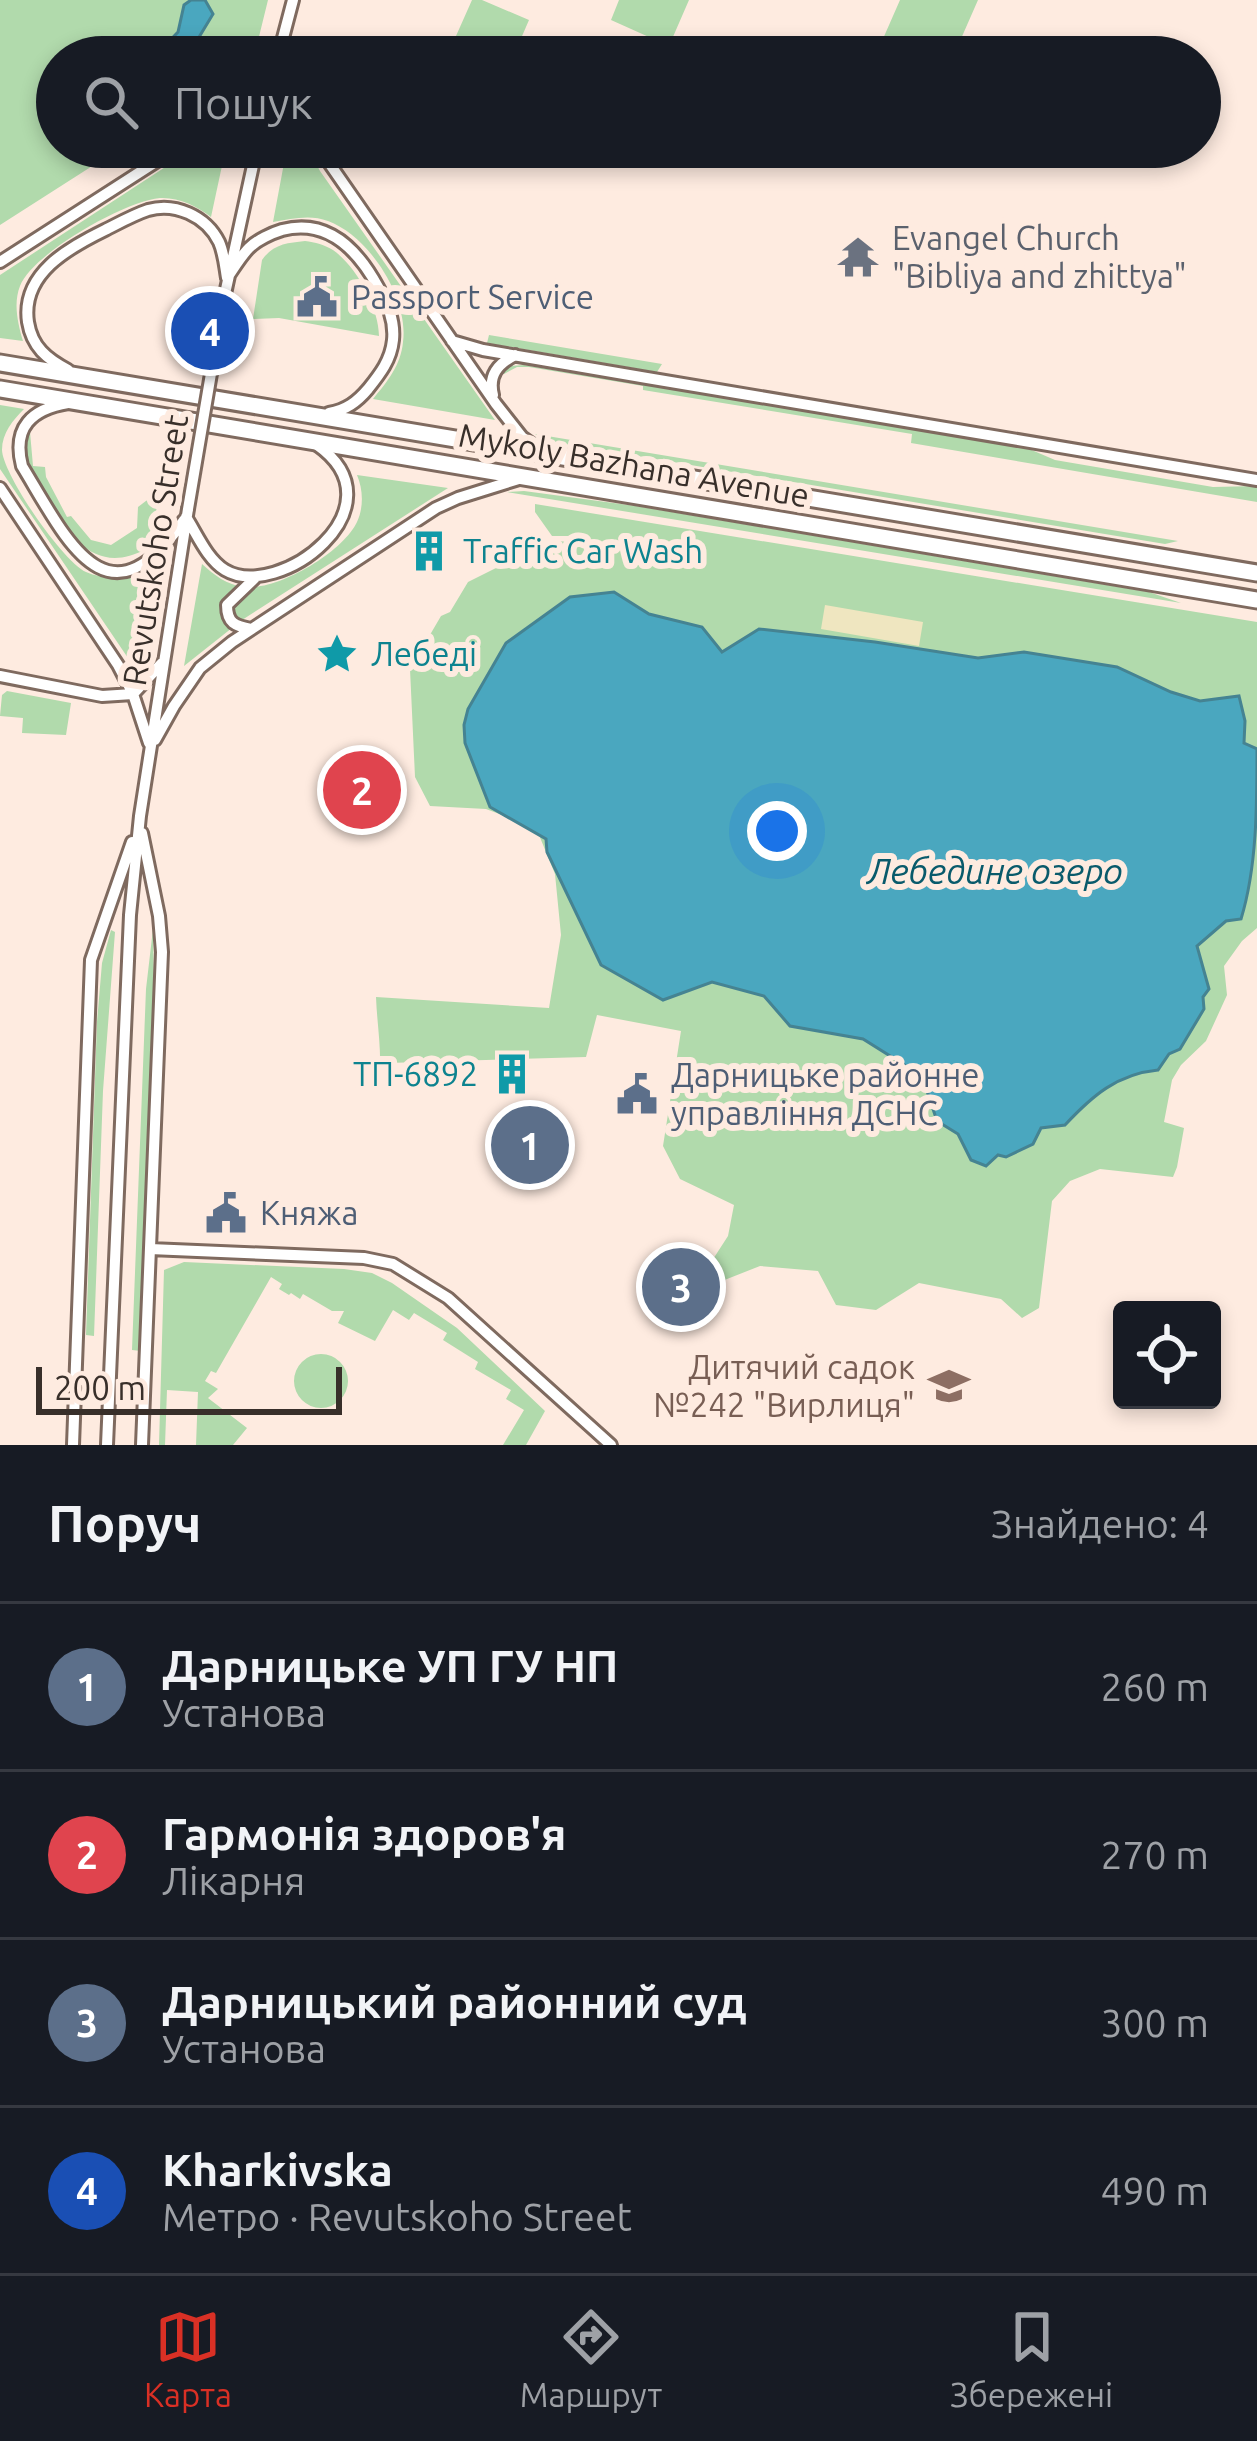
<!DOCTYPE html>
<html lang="uk">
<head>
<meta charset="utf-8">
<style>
	body { margin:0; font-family:Ubuntu,sans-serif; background:#20242c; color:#f1f3f6 }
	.controls { position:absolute; right:36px; bottom:36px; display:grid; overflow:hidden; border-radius:12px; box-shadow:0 6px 18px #0003 }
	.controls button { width:108px; height:108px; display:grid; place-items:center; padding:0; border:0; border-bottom:3px solid #363941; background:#171b24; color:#f1f3f6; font:60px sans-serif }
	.scale { position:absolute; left:36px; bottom:30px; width:306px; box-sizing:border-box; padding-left:12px; border:6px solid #382f2a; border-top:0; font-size:33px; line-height:42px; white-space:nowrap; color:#382f2a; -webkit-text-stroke:9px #feebe0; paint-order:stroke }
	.you { position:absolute; left:777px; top:831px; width:42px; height:42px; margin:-30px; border:9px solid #fff; border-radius:50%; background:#1a73e8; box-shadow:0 0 0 18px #1a73e833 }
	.badge { display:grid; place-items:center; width:78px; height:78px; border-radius:50%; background:#d93025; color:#fff; font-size:39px; font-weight:700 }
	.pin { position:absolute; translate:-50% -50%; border:6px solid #fff; box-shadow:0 3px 12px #0006 }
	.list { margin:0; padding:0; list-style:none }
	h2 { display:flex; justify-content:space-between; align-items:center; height:156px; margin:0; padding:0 48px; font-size:51px }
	h2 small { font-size:39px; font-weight:400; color:#9ea1a6 }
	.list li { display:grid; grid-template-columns:78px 1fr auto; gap:36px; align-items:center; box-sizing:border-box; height:168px; padding:0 48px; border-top:3px solid #363941 }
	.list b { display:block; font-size:45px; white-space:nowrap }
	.list p { margin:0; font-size:39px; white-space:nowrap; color:#9ea1a6 }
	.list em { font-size:39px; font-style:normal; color:#9ea1a6 }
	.icon { flex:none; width:66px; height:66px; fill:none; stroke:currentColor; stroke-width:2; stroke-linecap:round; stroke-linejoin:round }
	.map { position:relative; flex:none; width:1257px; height:1445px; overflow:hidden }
	.search { position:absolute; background:#171b24; box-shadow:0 6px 18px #0003; left:36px; right:36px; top:36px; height:132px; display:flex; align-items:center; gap:30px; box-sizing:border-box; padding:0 42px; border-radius:66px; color:#9ea1a6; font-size:45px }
	.sheet { height:828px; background:#171b24 }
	nav { display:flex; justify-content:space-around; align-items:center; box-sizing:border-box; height:168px; border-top:3px solid #363941; background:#171b24; font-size:33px; color:#9ea1a6 }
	nav a { display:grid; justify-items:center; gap:6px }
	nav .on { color:#d93025 }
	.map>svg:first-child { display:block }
	.green { fill:#b1daac }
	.sand { fill:#efe6c0 }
	.water { fill:#4aa7bf; stroke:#458392; stroke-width:3 }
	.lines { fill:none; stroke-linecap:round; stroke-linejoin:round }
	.minor-casing { stroke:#7f6a5f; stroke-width:16 }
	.highway-casing { stroke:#7f6a5f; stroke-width:21 }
	.minor { stroke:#fff; stroke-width:10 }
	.highway { stroke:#fff; stroke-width:15 }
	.minor-bridge-casing { stroke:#7f6a5f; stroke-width:16; stroke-linecap:butt }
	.minor-bridge { stroke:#fff; stroke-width:10 }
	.labels { text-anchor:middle; stroke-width:12; stroke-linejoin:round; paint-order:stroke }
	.worship-label { font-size:33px; fill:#5b616d; stroke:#feebe0; text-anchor:start }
	.service-label { font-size:33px; fill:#4e5e75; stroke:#feebe0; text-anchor:start }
	.street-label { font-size:33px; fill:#382f2a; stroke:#feebe0 }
	.culture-label { font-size:33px; fill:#0d838f; stroke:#feebe0; text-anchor:start }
	.education-label { font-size:33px; fill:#785e54; stroke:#feebe0; text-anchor:end }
	.water-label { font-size:36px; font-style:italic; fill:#095a6b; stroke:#feebe0 }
</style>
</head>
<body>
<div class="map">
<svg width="1257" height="1445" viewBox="0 0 1257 1445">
	<rect width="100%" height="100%" fill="#feebe0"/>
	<path class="green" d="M 0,0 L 268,0 L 254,57 L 57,57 L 57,147 L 122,147 L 0,225 Z
		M 472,0 L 482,0 L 529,20 L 513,57 L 504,57 L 456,36 Z
		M 619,0 L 689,0 L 669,46 L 611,20 Z
		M 900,0 L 978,0 L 953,57 L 875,57 Z
		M 196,147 L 226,147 L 211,217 C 197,206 178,197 160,198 C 125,201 33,253 20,286 C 13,304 18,324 23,341 L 0,338 L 0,275 Z
		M 287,147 L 307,147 L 320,171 L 495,420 L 373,399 C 387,382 401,365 403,342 C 409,298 369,236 328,221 C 310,214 291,219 273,222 Z
		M 305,241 C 315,242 325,245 333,250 C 356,266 379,308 379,336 L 279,318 L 253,319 L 262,260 C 273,244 287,243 305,241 Z
		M 489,335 L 662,364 L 657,372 L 487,343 Z
		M 524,365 L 1027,448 L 1055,460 L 1213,487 L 1257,486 L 1257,502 L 911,443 L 912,434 L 643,390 L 643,386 L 529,367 L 517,367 L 504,374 L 503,371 L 510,366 Z
		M 0,405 L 24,409 C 13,420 2,433 2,450 C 3,475 63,562 86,572 C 106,581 131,577 151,571 L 141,646 L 138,655 L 133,658 L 128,658 L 0,469 Z
		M 30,432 L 33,466 L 45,467 L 46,477 L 67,517 L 71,516 L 91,540 L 111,545 L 137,528 L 138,507 L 159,491 L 154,527 L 146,549 C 83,583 56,512 28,467 C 24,454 23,444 30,432 Z
		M 535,434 L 1178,541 L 1165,544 L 547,441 Z
		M 357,475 L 448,488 L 242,620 L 184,666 L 202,564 C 214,575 227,585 244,587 C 278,591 343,552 357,522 C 364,507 363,489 357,475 Z
		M 524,491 L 636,506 L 1149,592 L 1181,603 L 507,492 Z
		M 535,504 L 1257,622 L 1257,928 L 1242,941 L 1224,966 L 1227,995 L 1206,1041 L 1181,1065 L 1172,1080 L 1164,1122 L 1184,1128 L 1177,1167 L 1173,1177 L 1100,1169 L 1070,1181 L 1052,1201 L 1039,1308 L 1022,1318 L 1001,1299 L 919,1283 L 876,1310 L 836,1305 L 818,1271 L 760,1266 L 722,1281 L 706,1270 L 728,1236 L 734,1205 L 680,1179 L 663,1146 L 681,1031 L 597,1015 L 586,1057 L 388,1063 L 380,1071 C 381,1045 377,1023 376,997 L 549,1008 L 561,935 L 555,874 L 539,835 L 510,818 L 486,809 L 430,806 L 415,777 L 410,669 L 441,616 L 450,612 L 468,582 L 552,540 L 698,560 L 568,536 L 552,536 L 535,512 Z
		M 7,691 L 71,703 L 66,735 L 22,733 L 23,718 L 0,716 L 2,695 Z
		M 153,929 L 154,984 L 141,1351 L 132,1350 L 146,989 Z
		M 111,930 L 115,932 L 103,1091 L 94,1336 L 86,1335 L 97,1022 L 102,963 Z
		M 184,1262 L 344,1269 L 372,1273 L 392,1283 L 457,1328 L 545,1411 L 526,1445 L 503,1445 L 524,1410 L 506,1399 L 511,1390 L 475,1369 L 478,1362 L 443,1340 L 447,1333 L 414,1313 L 409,1320 L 393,1310 L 375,1341 L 338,1323 L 344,1311 L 332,1311 L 303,1294 L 300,1299 L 291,1293 L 289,1295 L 279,1289 L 282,1284 L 271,1277 L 216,1373 L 211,1371 L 205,1381 L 218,1389 L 208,1398 L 247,1428 L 233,1445 L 196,1445 L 198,1392 L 167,1390 L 165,1445 L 159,1445 L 164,1270 Z
		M294 1381a27 27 0 1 1 54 0a27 27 0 1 1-54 0Z"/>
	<path class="sand" d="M 825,605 L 923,622 L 919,646 L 821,629 Z"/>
	<path class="water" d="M 191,0 L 205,0 L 213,14 L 187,57 L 154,57 L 178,32 L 184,5 Z
		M 614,592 L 649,614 L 702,627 L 722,652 L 759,629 L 875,642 L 978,658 L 1024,652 L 1117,667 L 1171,692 L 1200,701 L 1239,696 L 1245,721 L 1244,743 L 1257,749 C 1257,805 1257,867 1241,919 L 1226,921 L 1197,946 L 1209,989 L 1203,997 L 1204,1009 L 1180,1049 L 1169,1054 L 1158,1070 C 1117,1074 1092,1096 1065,1125 L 1041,1128 L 1033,1144 L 1006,1157 L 998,1155 L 986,1166 L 971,1160 L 958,1134 L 937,1121 L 922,1076 L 863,1039 L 790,1026 L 764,996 L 712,982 L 663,1000 L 601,965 L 547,852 L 546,839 L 490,807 L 465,743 L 464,725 L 468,709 L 506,643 L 570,597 Z"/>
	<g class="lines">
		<g class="minor-casing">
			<path id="minor" d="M 278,57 L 293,0
				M 318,147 L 496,404 L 522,437 L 543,452
				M 0,262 L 179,147
				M 227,278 C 234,268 241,256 249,248 C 257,240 272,233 282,230 C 328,218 358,250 378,287 C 387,303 395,320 393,340 C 391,360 380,374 368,389 C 357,402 346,410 329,413
				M 223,303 L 257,147
				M 452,341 L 483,350 L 647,378 L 1257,480
				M 68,370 C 47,359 32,347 28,322 C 21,274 68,248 105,230 C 119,223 133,215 148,210 C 175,202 206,216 219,242 C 224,253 225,266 227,278
				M 493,395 C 488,375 498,364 515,355
				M 68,403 C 32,409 12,427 22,466 C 66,538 107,633 184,520
				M 0,488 L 118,665 L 133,694 L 149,743
				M 186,517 C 197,534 207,559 225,570 C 278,602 405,507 317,445
				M 251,629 C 235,626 227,623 227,605 L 255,578
				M 0,676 L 102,696 L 133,694 L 162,663
				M 155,740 L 174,706 L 200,668 L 232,642 L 436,508 L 458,498 L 522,478
				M 142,833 L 159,916 L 162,952 L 142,1445
				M 150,1249 L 364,1258 L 393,1264 L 448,1298 L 611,1445
				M 73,1445 L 91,960 L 132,842
				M 107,1445 L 130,915 L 140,816 L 188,509"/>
		</g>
		<g class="highway-casing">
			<path id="highway" d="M 0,363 L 1257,573
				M 0,389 L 1257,600"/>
		</g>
		<use href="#minor" class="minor"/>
		<use href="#highway" class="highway"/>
		<g class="minor-bridge-casing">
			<path id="minor-bridge" d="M 188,509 L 223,303"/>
		</g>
		<use href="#minor-bridge" class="minor-bridge"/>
	</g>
	<defs>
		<g id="temple-bare" transform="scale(3.24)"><path d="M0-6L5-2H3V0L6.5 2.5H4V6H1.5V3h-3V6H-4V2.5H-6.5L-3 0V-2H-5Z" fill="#6b7280" stroke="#feebe0" stroke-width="2.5" paint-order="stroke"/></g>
		<g id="civic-bare" transform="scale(3.24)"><path d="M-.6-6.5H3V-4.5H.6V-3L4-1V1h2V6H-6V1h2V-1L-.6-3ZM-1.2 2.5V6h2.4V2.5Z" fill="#5c6f8a" stroke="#feebe0" stroke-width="2.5" paint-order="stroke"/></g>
		<g id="building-bare" transform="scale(3.24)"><path d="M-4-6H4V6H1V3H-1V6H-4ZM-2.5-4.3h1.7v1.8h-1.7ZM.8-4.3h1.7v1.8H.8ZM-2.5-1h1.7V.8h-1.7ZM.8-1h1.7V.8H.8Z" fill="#0f9aa8" stroke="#feebe0" stroke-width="2.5" paint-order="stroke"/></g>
		<g id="sight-bare" transform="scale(3.24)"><path d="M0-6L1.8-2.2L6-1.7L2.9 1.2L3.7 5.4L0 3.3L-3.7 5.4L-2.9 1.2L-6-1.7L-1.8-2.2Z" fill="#0f9aa8" stroke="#feebe0" stroke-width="2.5" paint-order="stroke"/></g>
		<g id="school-bare" transform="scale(3.24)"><path d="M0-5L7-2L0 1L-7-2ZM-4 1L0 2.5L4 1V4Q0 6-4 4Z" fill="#8d6e63" stroke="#feebe0" stroke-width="2.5" paint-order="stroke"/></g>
	</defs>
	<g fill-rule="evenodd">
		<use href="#temple-bare" x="858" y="257"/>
		<use href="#civic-bare" x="317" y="297"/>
		<use href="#building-bare" x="429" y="551"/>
		<use href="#sight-bare" x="337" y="654"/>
		<use href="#building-bare" x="512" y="1074"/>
		<use href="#civic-bare" x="637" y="1094"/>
		<use href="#civic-bare" x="226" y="1213"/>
		<use href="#school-bare" x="949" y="1386"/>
	</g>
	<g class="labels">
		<g class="worship-label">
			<text x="892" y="250">Evangel Church<tspan x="892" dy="38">"Bibliya and zhittya"</tspan></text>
		</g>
		<g class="service-label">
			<text x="351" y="309">Passport Service</text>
			<text x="671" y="1087">Дарницьке районне<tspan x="671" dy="38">управління ДСНС</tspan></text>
			<text x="260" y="1225">Княжа</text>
		</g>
		<g class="street-label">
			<text transform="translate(634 465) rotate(10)" y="12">Mykoly Bazhana Avenue</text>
			<text transform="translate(155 550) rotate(-81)" y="12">Revutskoho Street</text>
		</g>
		<g class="culture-label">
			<text x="463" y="563">Traffic Car Wash</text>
			<text x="371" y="666">Лебеді</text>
			<text x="478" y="1086" text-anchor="end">ТП-6892</text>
		</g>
		<g class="education-label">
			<text x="915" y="1379">Дитячий садок<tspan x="915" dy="38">№242 "Вирлиця"</tspan></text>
		</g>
		<g class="water-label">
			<text x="995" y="884">Лебедине озеро</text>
		</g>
	</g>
</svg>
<div class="controls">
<button><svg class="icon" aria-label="locate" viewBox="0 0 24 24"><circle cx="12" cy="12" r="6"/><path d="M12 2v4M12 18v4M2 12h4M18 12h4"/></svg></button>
</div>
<div class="scale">200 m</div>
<div class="you"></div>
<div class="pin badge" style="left:530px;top:1145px;background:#5c6f8a">1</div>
<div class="pin badge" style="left:362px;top:790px;background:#e0444e">2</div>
<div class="pin badge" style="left:681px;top:1287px;background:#5c6f8a">3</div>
<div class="pin badge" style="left:210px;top:331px;background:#1a4fb4">4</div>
<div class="search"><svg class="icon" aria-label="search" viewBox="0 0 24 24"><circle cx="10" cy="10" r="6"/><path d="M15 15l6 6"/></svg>Пошук</div>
</div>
<section class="sheet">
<h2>Поруч<small>Знайдено: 4</small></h2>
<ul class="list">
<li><span class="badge" style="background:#5c6f8a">1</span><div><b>Дарницьке УП ГУ НП</b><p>Установа</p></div><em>260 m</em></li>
<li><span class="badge" style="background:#e0444e">2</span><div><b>Гармонія здоров'я</b><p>Лікарня</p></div><em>270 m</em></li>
<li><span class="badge" style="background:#5c6f8a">3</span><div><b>Дарницький районний суд</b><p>Установа</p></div><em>300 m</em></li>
<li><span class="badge" style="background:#1a4fb4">4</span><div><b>Kharkivska</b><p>Метро · Revutskoho Street</p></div><em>490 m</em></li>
</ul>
</section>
<nav>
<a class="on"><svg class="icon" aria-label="map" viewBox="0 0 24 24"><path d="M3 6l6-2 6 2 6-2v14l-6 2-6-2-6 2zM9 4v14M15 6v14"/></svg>Карта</a>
<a><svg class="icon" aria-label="directions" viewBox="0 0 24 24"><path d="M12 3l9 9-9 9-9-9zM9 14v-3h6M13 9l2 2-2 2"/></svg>Маршрут</a>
<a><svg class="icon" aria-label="saved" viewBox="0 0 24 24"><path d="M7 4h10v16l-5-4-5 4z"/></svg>Збережені</a>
</nav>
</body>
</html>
